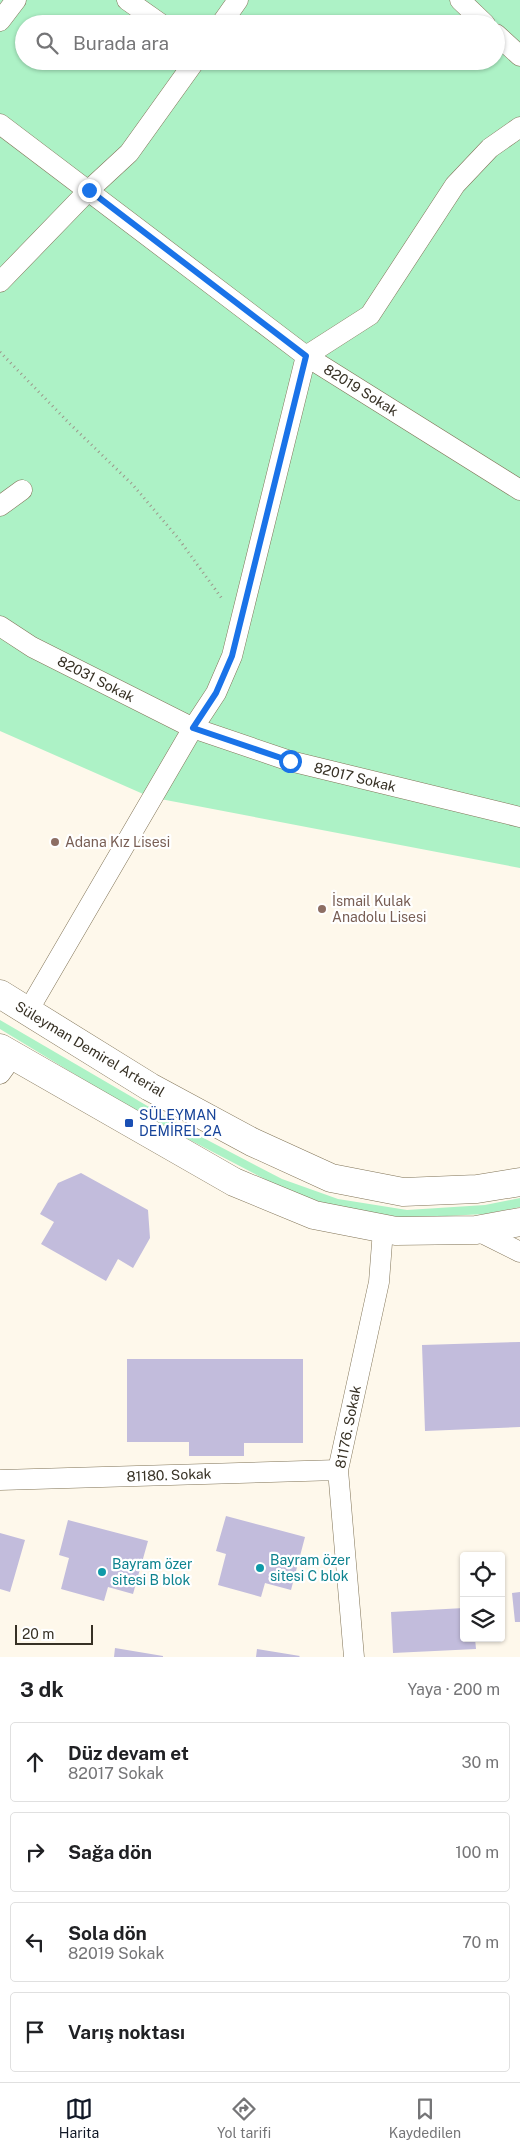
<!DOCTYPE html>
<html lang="tr">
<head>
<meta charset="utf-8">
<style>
	body { margin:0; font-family:"Public Sans",sans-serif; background:#f2f2f2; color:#202124 }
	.controls { position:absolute; right:15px; bottom:15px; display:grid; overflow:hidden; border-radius:5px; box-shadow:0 1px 4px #0004 }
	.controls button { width:45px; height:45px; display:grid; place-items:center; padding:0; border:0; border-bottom:1px solid #e0e0e0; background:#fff; color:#202124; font:25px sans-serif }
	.scale { position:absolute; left:15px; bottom:12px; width:78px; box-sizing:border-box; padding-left:5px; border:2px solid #373125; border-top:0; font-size:14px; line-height:18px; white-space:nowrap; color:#373125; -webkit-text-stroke:4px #fff; paint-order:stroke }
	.stop { position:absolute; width:15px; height:15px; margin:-11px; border:4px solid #1a73e8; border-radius:50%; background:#fff }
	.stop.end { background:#1a73e8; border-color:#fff; box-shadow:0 1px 5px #0008 }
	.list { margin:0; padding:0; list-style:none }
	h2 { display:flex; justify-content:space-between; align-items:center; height:65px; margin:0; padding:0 20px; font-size:21px }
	h2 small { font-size:16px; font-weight:400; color:#757577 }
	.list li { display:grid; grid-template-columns:32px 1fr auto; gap:15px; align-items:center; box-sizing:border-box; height:80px; margin:0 10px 10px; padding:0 10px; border:1px solid #e0e0e0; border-radius:5px }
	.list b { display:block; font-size:19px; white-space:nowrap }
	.list p { margin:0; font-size:16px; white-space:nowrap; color:#757577 }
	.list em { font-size:16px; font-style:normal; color:#757577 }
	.icon { flex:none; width:28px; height:28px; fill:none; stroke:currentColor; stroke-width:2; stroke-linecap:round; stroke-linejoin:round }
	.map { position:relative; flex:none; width:520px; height:1657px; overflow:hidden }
	.search { position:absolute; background:#fff; box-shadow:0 1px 4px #0004; left:15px; right:15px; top:15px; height:55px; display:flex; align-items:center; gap:12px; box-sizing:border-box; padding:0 18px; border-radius:28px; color:#757577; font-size:19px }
	.sheet { height:425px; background:#fff }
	nav { display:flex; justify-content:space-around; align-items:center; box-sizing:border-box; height:70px; border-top:1px solid #e0e0e0; background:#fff; font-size:14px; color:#757577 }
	nav a { display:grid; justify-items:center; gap:2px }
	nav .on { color:#111827 }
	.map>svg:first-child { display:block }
	.green { fill:#adf2c6; fill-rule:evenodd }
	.building { fill:#c2bcdc }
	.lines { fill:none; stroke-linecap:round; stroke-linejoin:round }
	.minor-casing { stroke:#817457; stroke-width:21 }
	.secondary-casing { stroke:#817457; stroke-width:29 }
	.path { stroke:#9d978b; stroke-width:3; stroke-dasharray:1 4; stroke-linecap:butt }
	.minor { stroke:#fff; stroke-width:20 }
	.secondary { stroke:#fff; stroke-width:28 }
	.route { stroke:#1a73e8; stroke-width:6 }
	.education-dot { fill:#8d6e63; stroke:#fff; stroke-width:2 }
	.transit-dot { fill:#1a4fb4; stroke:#fff; stroke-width:2 }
	.culture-dot { fill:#0f9aa8; stroke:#fff; stroke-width:2 }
	.labels { text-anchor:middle; stroke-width:4.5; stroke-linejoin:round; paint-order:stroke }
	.street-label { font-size:14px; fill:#373125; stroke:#fff }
	.education-label { font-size:14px; fill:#785e54; stroke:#fff; text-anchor:start }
	.transit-label { font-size:14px; fill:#164399; stroke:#fff; text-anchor:start }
	.culture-label { font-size:14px; fill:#0d838f; stroke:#fff; text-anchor:start }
</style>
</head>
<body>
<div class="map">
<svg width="520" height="1657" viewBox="0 0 520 1657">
	<rect width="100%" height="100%" fill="#fef8eb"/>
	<path class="green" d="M 0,0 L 520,0 L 520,868 L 150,797 L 0,731 ZM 24,24 L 496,24 L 496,61 L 24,61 Z
		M 0,1020 L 192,1132 L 282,1179 L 338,1199 L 407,1210 L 485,1205 L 520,1198 L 520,1207 L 485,1214 L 408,1218 L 336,1208 L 278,1186 L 188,1139 L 99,1089 L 0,1029 Z"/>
	<path class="building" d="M 81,1173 L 148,1210 L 150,1238 L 133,1268 L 118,1259 L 106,1281 L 41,1244 L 54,1222 L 40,1214 L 58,1183 Z
		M 520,1342 L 520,1427 L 425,1431 L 422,1345 Z
		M 127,1359 L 303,1359 L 303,1443 L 244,1443 L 244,1456 L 189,1456 L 189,1442 L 127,1442 Z
		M 226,1516 L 305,1537 L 291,1590 L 265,1583 L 261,1597 L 218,1585 L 226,1554 L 216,1551 Z
		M 68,1520 L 148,1541 L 133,1594 L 108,1587 L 104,1601 L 61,1589 L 69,1558 L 59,1555 Z
		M 0,1533 L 25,1540 L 10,1592 L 0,1589 Z
		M 520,1592 L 520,1622 L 515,1622 L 512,1593 Z
		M 464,1608 L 464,1638 L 475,1638 L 476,1649 L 393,1653 L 391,1612 Z
		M 115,1648 L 163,1656 L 163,1657 L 114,1657 Z
		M 257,1649 L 300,1656 L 299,1657 L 256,1657 Z"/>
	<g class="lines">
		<g class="minor-casing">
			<path id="minor" d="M 127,0 L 161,24
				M 460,0 L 485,24
				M 0,21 L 16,0
				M 221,24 L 238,0
				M 496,34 L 520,56
				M 0,124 L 306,356 L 520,490
				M 0,282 L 89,190 L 129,153 L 195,61
				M 0,506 L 22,490
				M 0,626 L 32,647 L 193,728 L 290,761 L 520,817
				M 28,1011 L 193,728 L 216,693 L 232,656 L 306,356 L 370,315 L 455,185 L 490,148 L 520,127
				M 0,1074 L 13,1056
				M 476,1230 L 520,1252
				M 0,1480 L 338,1470
				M 354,1657 L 338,1470 L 379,1282 L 383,1230"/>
		</g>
		<g class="secondary-casing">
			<path id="secondary" d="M 0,994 L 150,1087 L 252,1142 L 331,1178 L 403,1192 L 477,1189 L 520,1182
				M 0,1048 L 234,1182 L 314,1215 L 396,1231 L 476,1230 L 520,1222"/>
		</g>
		<path class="path" d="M 0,352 L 70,424 L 133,485 L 178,538 L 223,600"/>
		<use href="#minor" class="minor"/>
		<use href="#secondary" class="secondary"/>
	</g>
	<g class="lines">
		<path class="route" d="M 89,190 L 306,356 L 232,656 L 216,693 L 193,728 L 290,761"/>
	</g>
	<g class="education-dot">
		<circle cx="55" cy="842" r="5"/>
		<circle cx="322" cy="909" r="5"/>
	</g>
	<rect class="transit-dot" x="124" y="1118" width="10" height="10" rx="2.5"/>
	<g class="culture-dot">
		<circle cx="260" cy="1568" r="5"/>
		<circle cx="102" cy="1572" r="5"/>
	</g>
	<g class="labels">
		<g class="street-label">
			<text transform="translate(361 390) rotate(32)" y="5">82019 Sokak</text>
			<text transform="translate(96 679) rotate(27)" y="5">82031 Sokak</text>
			<text transform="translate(355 777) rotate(14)" y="5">82017 Sokak</text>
			<text transform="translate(90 1049) rotate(31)" y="5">Süleyman Demirel Arterial</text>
			<text transform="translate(348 1427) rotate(-79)" y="5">81176. Sokak</text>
			<text transform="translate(169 1475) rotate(-2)" y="5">81180. Sokak</text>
		</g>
		<g class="education-label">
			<text x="65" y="847">Adana Kız Lisesi</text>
			<text x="332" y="906">İsmail Kulak<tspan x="332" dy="16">Anadolu Lisesi</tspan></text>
		</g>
		<g class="transit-label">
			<text x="139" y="1120">SÜLEYMAN<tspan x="139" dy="16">DEMİREL 2A</tspan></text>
		</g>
		<g class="culture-label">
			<text x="270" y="1565">Bayram özer<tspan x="270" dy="16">sitesi C blok</tspan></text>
			<text x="112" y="1569">Bayram özer<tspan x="112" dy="16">sitesi B blok</tspan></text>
		</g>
	</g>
</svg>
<div class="controls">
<button><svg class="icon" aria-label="locate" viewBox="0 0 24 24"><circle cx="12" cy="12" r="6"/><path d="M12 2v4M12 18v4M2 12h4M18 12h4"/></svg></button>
<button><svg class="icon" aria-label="layers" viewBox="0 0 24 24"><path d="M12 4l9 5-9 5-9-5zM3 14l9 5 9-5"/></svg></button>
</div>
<div class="scale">20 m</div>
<div class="stop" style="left:290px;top:761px"></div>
<div class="stop end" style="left:89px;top:190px"></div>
<div class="search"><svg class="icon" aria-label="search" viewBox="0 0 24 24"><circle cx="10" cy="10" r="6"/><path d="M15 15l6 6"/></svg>Burada ara</div>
</div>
<section class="sheet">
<h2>3 dk<small>Yaya · 200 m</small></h2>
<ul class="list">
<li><svg class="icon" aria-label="ahead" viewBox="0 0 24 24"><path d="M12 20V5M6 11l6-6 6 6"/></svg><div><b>Düz devam et</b><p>82017 Sokak</p></div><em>30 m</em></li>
<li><svg class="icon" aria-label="right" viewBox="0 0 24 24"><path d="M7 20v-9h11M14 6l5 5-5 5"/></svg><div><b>Sağa dön</b></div><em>100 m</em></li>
<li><svg class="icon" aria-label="left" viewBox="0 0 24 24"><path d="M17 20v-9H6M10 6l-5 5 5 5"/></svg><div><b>Sola dön</b><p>82019 Sokak</p></div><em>70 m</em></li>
<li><svg class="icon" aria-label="arrive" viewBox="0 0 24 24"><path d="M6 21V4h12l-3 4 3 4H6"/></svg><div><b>Varış noktası</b></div></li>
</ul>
</section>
<nav>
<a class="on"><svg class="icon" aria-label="map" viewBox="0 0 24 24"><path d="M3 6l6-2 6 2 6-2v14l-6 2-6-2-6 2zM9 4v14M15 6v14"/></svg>Harita</a>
<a><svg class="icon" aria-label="directions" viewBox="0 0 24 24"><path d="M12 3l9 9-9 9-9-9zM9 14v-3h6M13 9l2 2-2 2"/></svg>Yol tarifi</a>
<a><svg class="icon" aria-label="saved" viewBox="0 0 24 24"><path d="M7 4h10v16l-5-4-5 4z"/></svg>Kaydedilen</a>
</nav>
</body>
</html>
